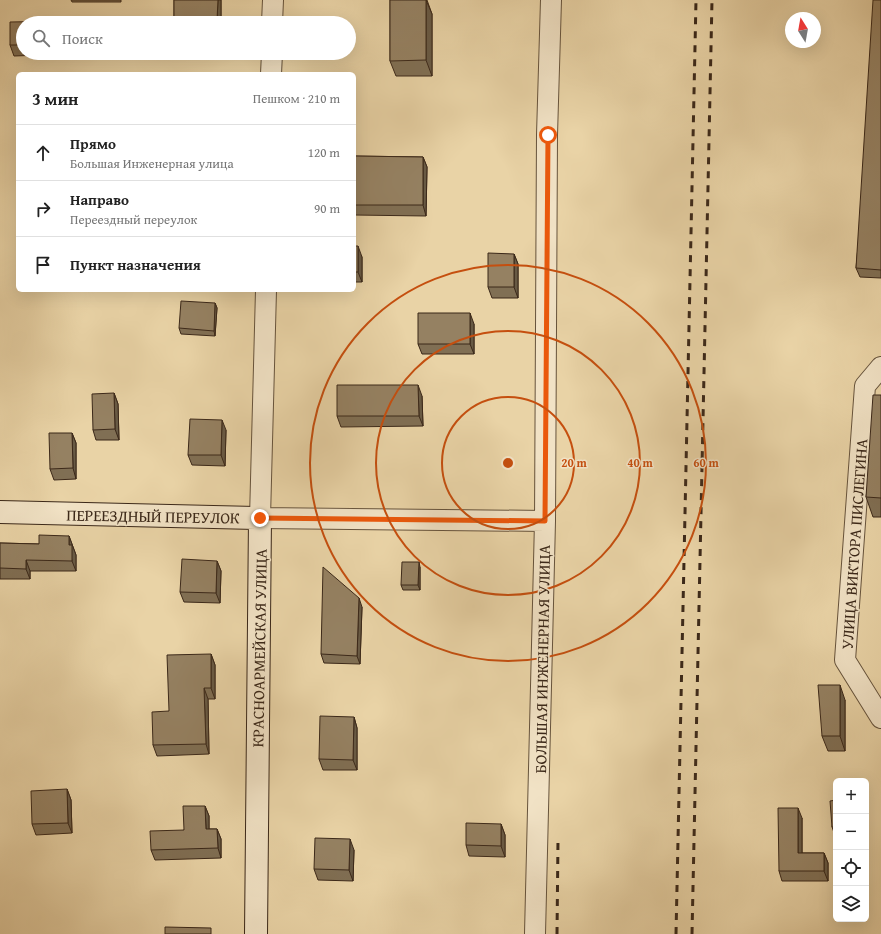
<!DOCTYPE html>
<html lang="ru">
<head>
<meta charset="utf-8">
<style>
	body { margin:0; font-family:"Gentium Book Plus",serif; background:#f6f6f6; color:#222 }
	.controls { position:absolute; right:12px; bottom:12px; display:grid; overflow:hidden; border-radius:6px; box-shadow:0 4px 16px #0002 }
	.controls button { width:36px; height:36px; display:grid; place-items:center; padding:0; border:0; border-bottom:1px solid #e0e0e0; background:#fff; color:#222; font:20px sans-serif }
	.compass { position:absolute; left:785px; top:12px; width:36px; height:36px; border-radius:50%; background:#fff; box-shadow:0 4px 16px #0002; rotate:349deg }
	.stop { position:absolute; width:12px; height:12px; margin:-9px; border:3px solid #ea580c; border-radius:50%; background:#fff }
	.stop.end { background:#ea580c; border-color:#fff; box-shadow:0 1px 4px #0008 }
	.list { margin:0; padding:0; list-style:none }
	h2 { display:flex; justify-content:space-between; align-items:center; height:52px; margin:0; padding:0 16px; font-size:17px }
	h2 small { font-size:13px; font-weight:400; color:#767676 }
	.list li { display:grid; grid-template-columns:26px 1fr auto; gap:12px; align-items:center; box-sizing:border-box; height:56px; padding:0 16px; border-top:1px solid #e0e0e0 }
	.list b { display:block; font-size:15px; white-space:nowrap }
	.list p { margin:0; font-size:13px; white-space:nowrap; color:#767676 }
	.list em { font-size:13px; font-style:normal; color:#767676 }
	.icon { flex:none; width:22px; height:22px; fill:none; stroke:currentColor; stroke-width:2; stroke-linecap:round; stroke-linejoin:round }
	.map { position:relative; flex:none; width:881px; height:934px; overflow:hidden }
	.search { position:absolute; background:#fff; box-shadow:0 4px 16px #0002; left:16px; top:16px; width:340px; height:44px; display:flex; align-items:center; gap:10px; box-sizing:border-box; padding:0 14px; border-radius:22px; color:#767676; font-size:15px }
	.panel { position:absolute; background:#fff; box-shadow:0 4px 16px #0002; left:16px; top:72px; width:340px; height:220px; border-radius:6px }
	.map>svg:first-child { display:block }
	.lines { fill:none; stroke-linecap:round; stroke-linejoin:round }
	.street-casing { stroke:#66533c; stroke-width:22 }
	.secondary-casing { stroke:#3b2819; stroke-width:24 }
	.street { stroke:#f1e2c5; stroke-width:20 }
	.secondary { stroke:#f1e2c5; stroke-width:22 }
	.rail { stroke:#3b2819; stroke-width:3; stroke-dasharray:7 7; stroke-linecap:butt }
	.wall { fill:#806f54; stroke:#3b2819 }
	.shaded-wall { fill:#685a45; stroke:#3b2819 }
	.building { fill:#958162; stroke:#3b2819 }
	.route { stroke:#ea580c; stroke-width:5 }
	.ring { fill:none; stroke:#c54f0f; stroke-width:2 }
	.labels { text-anchor:middle; stroke-width:3; stroke-linejoin:round; paint-order:stroke }
	.street-label { font-size:16px; fill:#3b2819; stroke:#f1e2c5 }
	.centre { fill:#c54f0f; stroke:#f1e2c5; stroke-width:2 }
	.ring-label { font-size:12px; text-anchor:middle; font-weight:bold; fill:#c54f0f; stroke:#f1e2c5; stroke-width:3; stroke-linejoin:round; paint-order:stroke }
</style>
</head>
<body>
<div class="map">
<svg width="881" height="934" viewBox="0 0 881 934">
	<rect width="100%" height="100%" fill="#e9d3a6"/>
	<filter id="stains"><feTurbulence type="fractalNoise" baseFrequency=".005" numOctaves="4"/><feColorMatrix values="0 0 0 0 .2 0 0 0 0 .09 0 0 0 0 .02 0 0 0 .5 -.17"/></filter>
	<radialGradient id="worn" r=".72"><stop offset=".6" stop-color="#630" stop-opacity="0"/><stop offset="1" stop-color="#630" stop-opacity=".3"/></radialGradient>
	<g class="lines">
		<g class="street-casing">
			<path id="street" d="M 272,23 L 273,0
				M 271,74 L 272,53
				M 266,290 L 260,518 L 545,521
				M 881,367 L 865,386 L 845,660 L 881,718
				M 535,934 L 545,521 L 547,135 L 551,0"/>
		</g>
		<g class="secondary-casing">
			<path id="secondary" d="M 0,512 L 260,518 L 256,934"/>
		</g>
		<use href="#street" class="street"/>
		<use href="#secondary" class="secondary"/>
		<path class="rail" d="M 557,934 L 558,840
			M 676,934 L 696,0
			M 692,934 L 712,0"/>
	</g>
	<path class="wall" d="M 71,0 L 121,0 L 121,2 L 72,2 Z
		M 174,0 L 221,0 L 221,23 L 175,23 L 174,20 Z
		M 390,0 L 427,0 L 432,14 L 432,76 L 396,76 L 390,61 Z
		M 881,0 L 881,278 L 860,277 L 856,268 Z
		M 23,23 L 23,53 L 69,53 L 69,54 L 14,56 L 10,45 Z
		M 354,156 L 423,157 L 427,167 L 426,216 L 354,215 Z
		M 354,246 L 362,257 L 362,282 L 354,282 Z
		M 514,254 L 518,264 L 518,298 L 492,298 L 488,287 Z
		M 215,303 L 217,308 L 215,336 L 181,334 L 179,328 Z
		M 474,324 L 474,354 L 422,354 L 418,344 Z
		M 114,393 L 118,404 L 119,440 L 96,440 L 93,430 Z
		M 881,395 L 881,517 L 873,517 L 866,497 Z
		M 422,396 L 423,426 L 341,427 L 337,416 Z
		M 226,430 L 225,466 L 192,465 L 188,455 Z
		M 72,433 L 76,443 L 76,479 L 54,480 L 50,469 Z
		M 69,536 L 76,555 L 76,571 L 30,571 L 30,579 L 0,579 L 0,543 L 39,544 Z
		M 217,561 L 221,571 L 220,603 L 184,602 L 180,592 Z
		M 420,567 L 420,590 L 403,590 L 401,585 Z
		M 362,607 L 360,664 L 324,663 L 321,654 Z
		M 211,654 L 215,665 L 215,699 L 208,699 L 209,754 L 157,756 L 153,745 L 169,711 Z
		M 845,700 L 845,751 L 828,751 L 822,736 Z
		M 354,717 L 357,728 L 357,770 L 323,770 L 319,759 Z
		M 67,789 L 71,800 L 72,833 L 36,835 L 32,824 Z
		M 836,800 L 836,838 L 832,827 Z
		M 205,806 L 209,816 L 209,829 L 217,829 L 221,839 L 221,858 L 155,860 L 151,850 L 184,830 Z
		M 802,818 L 802,853 L 824,853 L 828,863 L 828,881 L 782,881 L 779,871 Z
		M 501,824 L 505,835 L 505,857 L 469,856 L 466,845 Z
		M 354,850 L 353,881 L 318,880 L 314,869 Z"/>
	<path class="shaded-wall" d="M 218,0 L 221,0 L 221,23 L 219,23 L 217,20 Z
		M 426,0 L 432,14 L 432,76 L 426,60 Z
		M 423,157 L 427,167 L 426,216 L 423,205 Z
		M 358,246 L 362,257 L 362,282 L 358,272 Z
		M 514,254 L 518,264 L 518,298 L 514,287 Z
		M 215,303 L 217,308 L 215,336 L 214,331 Z
		M 470,313 L 474,324 L 474,354 L 470,344 Z
		M 418,385 L 422,396 L 423,426 L 419,416 Z
		M 114,393 L 118,404 L 119,440 L 115,429 Z
		M 222,420 L 226,430 L 225,466 L 221,455 Z
		M 72,433 L 76,443 L 76,479 L 73,468 Z
		M 69,536 L 76,555 L 76,571 L 72,561 L 69,545 Z
		M 26,560 L 30,571 L 30,579 L 26,569 Z
		M 217,561 L 221,571 L 220,603 L 216,593 Z
		M 419,562 L 420,567 L 420,590 L 418,585 Z
		M 359,598 L 362,607 L 360,664 L 357,656 Z
		M 211,654 L 215,665 L 215,699 L 211,688 Z
		M 840,685 L 845,700 L 845,751 L 840,736 Z
		M 204,688 L 208,699 L 209,754 L 206,744 Z
		M 354,717 L 357,728 L 357,770 L 353,760 Z
		M 67,789 L 71,800 L 72,833 L 68,823 Z
		M 205,806 L 209,816 L 209,840 L 206,829 Z
		M 798,808 L 802,818 L 802,863 L 798,853 Z
		M 501,824 L 505,835 L 505,857 L 501,846 Z
		M 217,829 L 221,839 L 221,858 L 218,848 Z
		M 350,839 L 354,850 L 353,881 L 349,870 Z
		M 824,853 L 828,863 L 828,881 L 824,871 Z"/>
	<path class="building" d="M 174,0 L 218,0 L 217,20 L 174,20 Z
		M 390,0 L 426,0 L 426,60 L 390,61 Z
		M 873,0 L 881,0 L 881,270 L 856,268 Z
		M 65,21 L 65,23 L 23,23 L 23,45 L 10,45 L 10,22 Z
		M 354,156 L 423,157 L 423,205 L 354,205 Z
		M 17,180 L 18,180 L 18,202 Z
		M 354,246 L 358,246 L 358,272 L 354,272 Z
		M 488,253 L 514,254 L 514,287 L 488,287 Z
		M 181,301 L 215,303 L 214,331 L 179,328 Z
		M 418,313 L 470,313 L 470,344 L 418,344 Z
		M 337,385 L 418,385 L 419,416 L 337,416 Z
		M 114,393 L 115,429 L 93,430 L 92,394 Z
		M 873,395 L 881,395 L 881,498 L 866,497 Z
		M 190,419 L 222,420 L 221,455 L 188,455 Z
		M 49,433 L 72,433 L 73,468 L 50,469 Z
		M 39,535 L 69,536 L 69,545 L 72,545 L 72,561 L 26,560 L 26,569 L 0,568 L 0,543 L 39,544 Z
		M 182,559 L 217,561 L 216,593 L 180,592 Z
		M 402,562 L 419,562 L 418,585 L 401,585 Z
		M 323,567 L 359,598 L 357,656 L 321,654 Z
		M 211,654 L 211,688 L 204,688 L 206,744 L 153,745 L 152,712 L 169,711 L 167,655 Z
		M 818,685 L 840,685 L 840,736 L 822,736 Z
		M 320,716 L 354,717 L 353,760 L 319,759 Z
		M 67,789 L 68,823 L 32,824 L 31,791 Z
		M 836,800 L 836,827 L 832,827 L 830,801 Z
		M 183,806 L 205,806 L 206,829 L 217,829 L 218,848 L 151,850 L 150,831 L 184,830 Z
		M 778,808 L 798,808 L 798,853 L 824,853 L 824,871 L 779,871 Z
		M 466,823 L 501,824 L 501,846 L 466,845 Z
		M 315,838 L 350,839 L 349,870 L 314,869 Z
		M 165,927 L 211,928 L 211,934 L 165,934 Z"/>
	<g class="lines">
		<path class="route" d="M 260,518 L 545,521 L 548,135"/>
	</g>
	<g class="ring">
		<circle cx="508" cy="463" r="66"/>
		<circle cx="508" cy="463" r="132"/>
		<circle cx="508" cy="463" r="198"/>
	</g>
	<g class="labels">
		<g class="street-label">
			<text transform="translate(153 516) rotate(1)" y="6">ПЕРЕЕЗДНЫЙ ПЕРЕУЛОК</text>
			<text transform="translate(854 544) rotate(-86)" y="6">УЛИЦА ВИКТОРА ПИСЛЕГИНА</text>
			<text transform="translate(259 648) rotate(-89)" y="6">КРАСНОАРМЕЙСКАЯ УЛИЦА</text>
			<text transform="translate(542 659) rotate(-89)" y="6">БОЛЬШАЯ ИНЖЕНЕРНАЯ УЛИЦА</text>
		</g>
	</g>
	<circle cx="508" cy="463" r="6" class="centre"/>
	<g class="ring-label">
		<text x="574" y="467">20 m</text>
		<text x="640" y="467">40 m</text>
		<text x="706" y="467">60 m</text>
	</g>
	<rect width="100%" height="100%" filter="url(#stains)"/>
	<rect width="100%" height="100%" fill="url(#worn)"/>
</svg>
<div class="controls">
<button>+</button>
<button>−</button>
<button><svg class="icon" aria-label="locate" viewBox="0 0 24 24"><circle cx="12" cy="12" r="6"/><path d="M12 2v4M12 18v4M2 12h4M18 12h4"/></svg></button>
<button><svg class="icon" aria-label="layers" viewBox="0 0 24 24"><path d="M12 4l9 5-9 5-9-5zM3 14l9 5 9-5"/></svg></button>
</div>
<svg class="compass" viewBox="-18 -18 36 36"><path d="M0-13l5 13h-10z" fill="#e53935"/><path d="M0 13l5-13h-10z" fill="#767676"/></svg>
<div class="stop" style="left:548px;top:135px"></div>
<div class="stop end" style="left:260px;top:518px"></div>
<div class="search"><svg class="icon" aria-label="search" viewBox="0 0 24 24"><circle cx="10" cy="10" r="6"/><path d="M15 15l6 6"/></svg>Поиск</div>
<section class="panel">
<h2>3 мин<small>Пешком · 210 m</small></h2>
<ul class="list">
<li><svg class="icon" aria-label="ahead" viewBox="0 0 24 24"><path d="M12 20V5M6 11l6-6 6 6"/></svg><div><b>Прямо</b><p>Большая Инженерная улица</p></div><em>120 m</em></li>
<li><svg class="icon" aria-label="right" viewBox="0 0 24 24"><path d="M7 20v-9h11M14 6l5 5-5 5"/></svg><div><b>Направо</b><p>Переездный переулок</p></div><em>90 m</em></li>
<li><svg class="icon" aria-label="arrive" viewBox="0 0 24 24"><path d="M6 21V4h12l-3 4 3 4H6"/></svg><div><b>Пункт назначения</b></div></li>
</ul>
</section>
</div>
</body>
</html>
